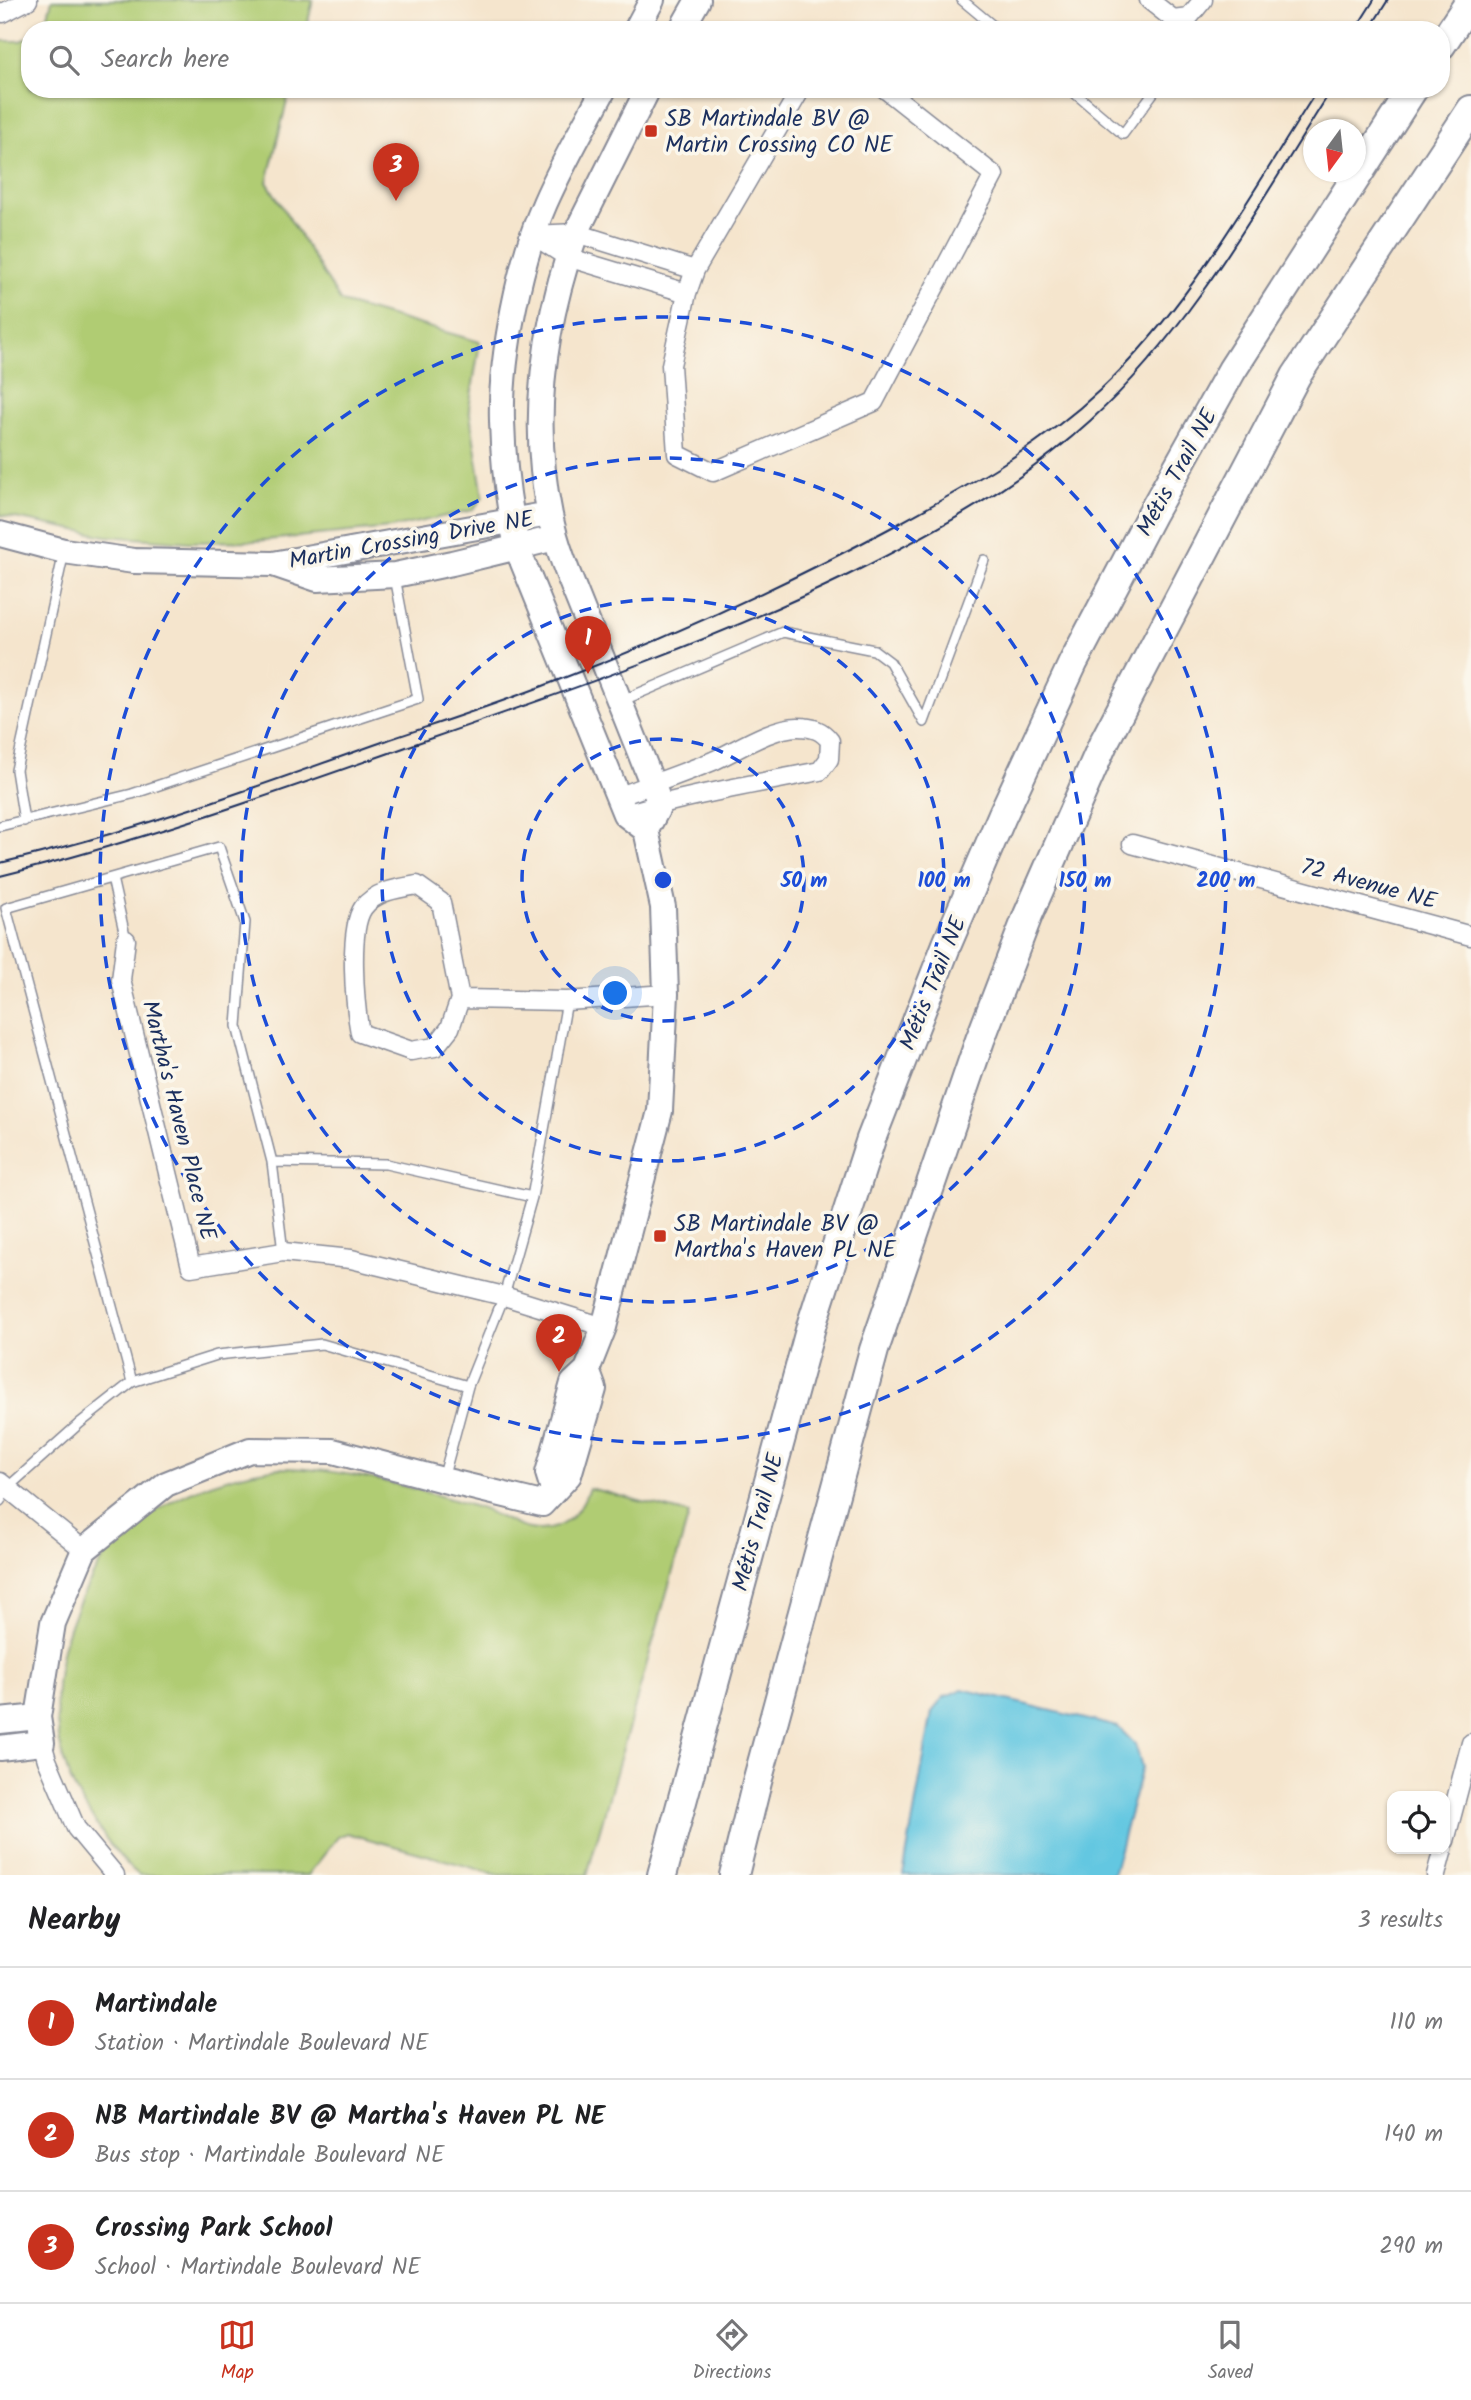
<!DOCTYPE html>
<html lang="en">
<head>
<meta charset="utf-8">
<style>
	body { margin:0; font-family:Kalam,sans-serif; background:#f6f6f6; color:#202124 }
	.controls { position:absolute; right:21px; bottom:21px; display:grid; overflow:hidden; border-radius:14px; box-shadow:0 2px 5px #0004 }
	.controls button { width:63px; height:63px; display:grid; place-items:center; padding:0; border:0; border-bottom:2px solid #e0e0e0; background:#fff; color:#202124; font:35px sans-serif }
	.compass { position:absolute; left:1303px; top:119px; width:63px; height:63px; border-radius:50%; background:#fff; box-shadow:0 2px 5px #0004; rotate:195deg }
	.you { position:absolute; left:616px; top:994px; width:24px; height:24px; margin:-18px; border:5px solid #fff; border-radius:50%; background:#1a73e8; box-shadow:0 0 0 10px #1a73e833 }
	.badge { display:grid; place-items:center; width:46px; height:46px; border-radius:50%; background:#c8321e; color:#fff; font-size:23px; font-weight:700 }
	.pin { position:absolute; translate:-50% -58px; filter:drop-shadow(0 2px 4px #0008) }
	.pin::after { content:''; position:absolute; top:37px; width:24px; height:21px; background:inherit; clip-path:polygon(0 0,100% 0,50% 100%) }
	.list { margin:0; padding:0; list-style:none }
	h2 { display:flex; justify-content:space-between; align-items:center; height:91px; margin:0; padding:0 28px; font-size:30px }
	h2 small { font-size:23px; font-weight:400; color:#757577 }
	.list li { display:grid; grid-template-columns:46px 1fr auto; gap:21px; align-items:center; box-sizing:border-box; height:112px; padding:0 28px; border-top:2px solid #e0e0e0 }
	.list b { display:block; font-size:26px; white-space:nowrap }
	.list p { margin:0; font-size:23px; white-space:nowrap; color:#757577 }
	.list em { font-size:23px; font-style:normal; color:#757577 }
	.icon { flex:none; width:38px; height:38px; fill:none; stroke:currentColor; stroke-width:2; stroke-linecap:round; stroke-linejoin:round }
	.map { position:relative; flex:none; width:1471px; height:1875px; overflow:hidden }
	.search { position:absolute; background:#fff; box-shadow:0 2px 5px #0004; left:21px; right:21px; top:21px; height:77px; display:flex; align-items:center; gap:18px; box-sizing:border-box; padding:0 24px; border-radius:28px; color:#757577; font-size:26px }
	.sheet { height:427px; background:#fff }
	nav { display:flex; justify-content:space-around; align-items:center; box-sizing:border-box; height:98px; border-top:2px solid #e0e0e0; background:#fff; font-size:19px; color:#757577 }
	nav a { display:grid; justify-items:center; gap:4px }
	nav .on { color:#c8321e }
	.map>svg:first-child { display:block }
	.green { fill:#b0cc73; stroke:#667e68; stroke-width:2 }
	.water { fill:#63c7e1; stroke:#3f7ba0; stroke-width:2 }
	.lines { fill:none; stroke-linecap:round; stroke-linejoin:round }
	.lane-casing { stroke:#888a96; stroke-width:12 }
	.street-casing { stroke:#888a96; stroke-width:21 }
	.secondary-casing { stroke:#888a96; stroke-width:28 }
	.primary-casing { stroke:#888a96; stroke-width:32 }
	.lane { stroke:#fff; stroke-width:9 }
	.street { stroke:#fff; stroke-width:18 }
	.secondary { stroke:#fff; stroke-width:24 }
	.primary { stroke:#fff; stroke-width:28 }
	.tram { stroke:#1b2f5e; stroke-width:2 }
	.ring { fill:none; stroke:#1d4ed8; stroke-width:3.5; stroke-dasharray:12 9 }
	.poi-dot { fill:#c8321e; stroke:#fbf7ec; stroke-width:2.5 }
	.labels { text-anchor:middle; stroke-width:7; stroke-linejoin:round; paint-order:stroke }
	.poi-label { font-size:23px; fill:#1b2f5e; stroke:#fbf7ec; text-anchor:start }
	.street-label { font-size:23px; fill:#1b2f5e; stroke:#fbf7ec }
	.centre { fill:#1d4ed8; stroke:#fbf7ec; stroke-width:3.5 }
	.ring-label { font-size:21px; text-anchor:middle; font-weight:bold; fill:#1d4ed8; stroke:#fbf7ec; stroke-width:7; stroke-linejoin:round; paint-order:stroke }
</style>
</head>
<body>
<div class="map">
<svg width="1471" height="1875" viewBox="0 0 1471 1875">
	<rect width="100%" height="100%" fill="#fbf7ec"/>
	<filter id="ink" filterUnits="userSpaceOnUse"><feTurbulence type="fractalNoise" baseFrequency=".0143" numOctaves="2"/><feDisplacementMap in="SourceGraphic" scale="14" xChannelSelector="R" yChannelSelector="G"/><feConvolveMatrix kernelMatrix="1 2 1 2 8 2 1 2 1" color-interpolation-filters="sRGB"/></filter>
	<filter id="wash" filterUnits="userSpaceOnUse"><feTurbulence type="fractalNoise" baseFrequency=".00686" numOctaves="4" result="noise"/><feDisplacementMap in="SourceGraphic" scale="28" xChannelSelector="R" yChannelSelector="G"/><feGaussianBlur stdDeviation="1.57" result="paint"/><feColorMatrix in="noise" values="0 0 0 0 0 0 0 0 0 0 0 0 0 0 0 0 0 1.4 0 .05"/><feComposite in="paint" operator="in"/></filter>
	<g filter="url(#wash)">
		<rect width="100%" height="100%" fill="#f5e5cd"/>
		<path class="green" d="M 52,0 L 313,0 L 306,30 L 40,30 L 46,23 Z
			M 30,37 L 30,89 L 290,89 L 267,182 L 341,302 L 480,342 L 469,408 L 483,497 L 473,510 L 391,528 L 255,541 L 189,542 L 106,536 L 0,515 L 0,41 L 20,41 Z
			M 279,1468 C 344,1468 417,1488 479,1508 C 500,1515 517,1530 540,1530 C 566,1529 581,1511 589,1488 L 689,1514 L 587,1875 L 499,1875 L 347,1833 L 338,1837 L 308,1875 L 139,1875 C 121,1861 107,1841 95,1822 C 85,1807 75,1792 69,1776 C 47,1718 55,1649 83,1595 C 92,1577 100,1560 114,1546 C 157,1500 218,1475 279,1468 Z"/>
		<path class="water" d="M 962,1689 L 1118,1727 L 1135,1744 L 1142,1767 L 1113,1875 L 903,1875 L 932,1712 L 944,1697 Z"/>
	</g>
	<g filter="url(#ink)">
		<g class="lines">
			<g class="lane-casing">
				<path id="lane" d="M 962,0 L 998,30
					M 1070,89 L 1123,134 L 1156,89
					M 621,701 L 783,632 L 874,650 L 890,662 L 924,722
					M 924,722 L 984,560
					M 24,821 L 16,770 L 64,552
					M 0,826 L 132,794 L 418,699 L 395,577
					M 112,878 L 126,940
					M 272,1162 L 283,1252
					M 132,1382 L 6,908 L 219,847 L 245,922 L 237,1026 L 272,1162 L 386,1164 L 532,1197
					M 443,1479 L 468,1386 L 504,1296 L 532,1197 L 567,1001
					M 0,1501 L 7,1488 L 80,1423 L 132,1382 L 217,1355 L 322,1344 L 468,1386"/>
			</g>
			<g class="street-casing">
				<path id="street" d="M 1149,0 L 1173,19 L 1189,17 L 1203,0
					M 0,12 L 3,13 L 28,0
					M 801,89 L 695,270 L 687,293 L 671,365 L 677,454 L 713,472 L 874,402 L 994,175 L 885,89
					M 533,235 L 576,233 L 695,270
					M 533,235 L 567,257 L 687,293
					M 618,797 C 649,785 682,774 713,761 C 737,750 772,727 798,727 C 812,727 822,730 830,741 L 829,759 L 820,771 C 755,784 689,795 625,814
					M 1132,844 L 1471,936
					M 417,885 L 441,902 L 460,999 L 450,1028 L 435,1047 L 411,1051 L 360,1033 C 355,1006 348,930 363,908 C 375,891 399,888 417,885 Z
					M 126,940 L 121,980 L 191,1267 L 283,1252 L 351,1259 L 504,1296 L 604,1327
					M 460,999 L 567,1001 L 666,994
					M 0,1482 L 84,1550
					M 42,1743 L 47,1760 L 76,1828 L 115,1875
					M 1445,1841 L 1471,1743
					M 1436,1875 L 1443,1849"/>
			</g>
			<g class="secondary-casing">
				<path id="secondary" d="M 636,30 L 652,0
					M 681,30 L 698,0
					M 604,89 C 584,126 562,164 545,203 C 520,260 500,358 502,421 C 503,463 509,507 517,548 L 625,814 L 646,830
					M 0,534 L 64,551 L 134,561 L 273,564 L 549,514
					M 273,564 L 317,579 L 395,575 L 452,563 L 555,538
					M 553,1489 L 548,1473 L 573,1383 L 587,1370 L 604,1327 L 660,1111 L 666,994 L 663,907 L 646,830 L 660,804 C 636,741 610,678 585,616 C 572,583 557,550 550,515 C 530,421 544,323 576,233 L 648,89
					M 0,1721 L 38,1717
					M 0,1748 L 42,1743 L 38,1717 L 53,1623 L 84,1550 L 166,1484 L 250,1450 L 333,1451 L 443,1480 L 542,1504 L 569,1475 L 594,1389 L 587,1370"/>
			</g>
			<g class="primary-casing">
				<path id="primary" d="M 1441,45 L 1471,0
					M 662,1875 L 812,1323 L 871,1139 L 947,944 L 1002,816 L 1073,663 L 1151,515 L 1232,370 L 1413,89
					M 734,1875 L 757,1782 L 874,1350 L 980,1040 L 1028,915 L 1103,744 L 1296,376 L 1471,110"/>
			</g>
			<use href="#lane" class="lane"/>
			<use href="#street" class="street"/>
			<use href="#secondary" class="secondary"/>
			<use href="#primary" class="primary"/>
			<path class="tram" d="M 1355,30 L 1374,0
				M 1369,30 L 1388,0
				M 0,863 C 131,833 259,786 385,741 C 438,723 491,706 543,686 C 664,640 781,587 896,525 C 968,486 1039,447 1100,390 C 1191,305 1251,193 1318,89
				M 0,876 C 146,840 287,789 429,739 C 571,690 713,641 848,575 C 935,532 1019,486 1091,420 C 1193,327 1259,204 1332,89"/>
		</g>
	</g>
	<g class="ring">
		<circle cx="663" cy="880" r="141"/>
		<circle cx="663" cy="880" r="281"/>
		<circle cx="663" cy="880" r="422"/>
		<circle cx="663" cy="880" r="563"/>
	</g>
	<g class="poi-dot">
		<rect x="644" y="124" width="14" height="14" rx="3.5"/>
		<rect x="653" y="1229" width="14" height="14" rx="3.5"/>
	</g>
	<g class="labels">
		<g class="poi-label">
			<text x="665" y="126">SB Martindale BV @<tspan x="665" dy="26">Martin Crossing CO NE</tspan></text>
			<text x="674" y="1231">SB Martindale BV @<tspan x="674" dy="26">Martha's Haven PL NE</tspan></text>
		</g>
		<g class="street-label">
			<text transform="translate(1176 472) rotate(-61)" y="8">Métis Trail NE</text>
			<text transform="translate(411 539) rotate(-10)" y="8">Martin Crossing Drive NE</text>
			<text transform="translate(1369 883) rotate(15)" y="8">72 Avenue NE</text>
			<text transform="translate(932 983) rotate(-68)" y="8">Métis Trail NE</text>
			<text transform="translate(180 1120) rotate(76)" y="8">Martha's Haven Place NE</text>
			<text transform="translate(757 1522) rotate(-75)" y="8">Métis Trail NE</text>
		</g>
	</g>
	<circle cx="663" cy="880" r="10" class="centre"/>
	<g class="ring-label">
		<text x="804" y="887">50 m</text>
		<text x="944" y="887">100 m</text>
		<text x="1085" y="887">150 m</text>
		<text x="1226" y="887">200 m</text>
	</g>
</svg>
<div class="controls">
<button><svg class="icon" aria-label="locate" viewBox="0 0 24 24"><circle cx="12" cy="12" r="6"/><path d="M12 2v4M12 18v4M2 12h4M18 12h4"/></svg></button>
</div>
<svg class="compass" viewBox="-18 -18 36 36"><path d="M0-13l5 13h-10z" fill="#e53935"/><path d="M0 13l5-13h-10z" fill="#757577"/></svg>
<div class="you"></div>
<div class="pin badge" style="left:588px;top:674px">1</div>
<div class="pin badge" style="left:559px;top:1372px">2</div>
<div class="pin badge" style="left:396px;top:201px">3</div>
<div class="search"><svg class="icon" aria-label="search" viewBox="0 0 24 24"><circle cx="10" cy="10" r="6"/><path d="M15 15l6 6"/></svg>Search here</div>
</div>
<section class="sheet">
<h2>Nearby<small>3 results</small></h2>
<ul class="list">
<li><span class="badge">1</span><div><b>Martindale</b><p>Station · Martindale Boulevard NE</p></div><em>110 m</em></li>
<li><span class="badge">2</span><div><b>NB Martindale BV @ Martha's Haven PL NE</b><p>Bus stop · Martindale Boulevard NE</p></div><em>140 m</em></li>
<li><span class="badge">3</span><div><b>Crossing Park School</b><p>School · Martindale Boulevard NE</p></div><em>290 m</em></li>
</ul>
</section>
<nav>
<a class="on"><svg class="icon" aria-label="map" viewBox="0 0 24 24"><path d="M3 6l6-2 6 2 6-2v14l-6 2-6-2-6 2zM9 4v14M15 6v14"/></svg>Map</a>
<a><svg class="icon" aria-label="directions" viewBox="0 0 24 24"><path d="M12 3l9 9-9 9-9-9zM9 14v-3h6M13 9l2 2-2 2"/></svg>Directions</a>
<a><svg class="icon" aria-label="saved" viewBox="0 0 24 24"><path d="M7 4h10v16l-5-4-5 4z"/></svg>Saved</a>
</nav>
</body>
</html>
